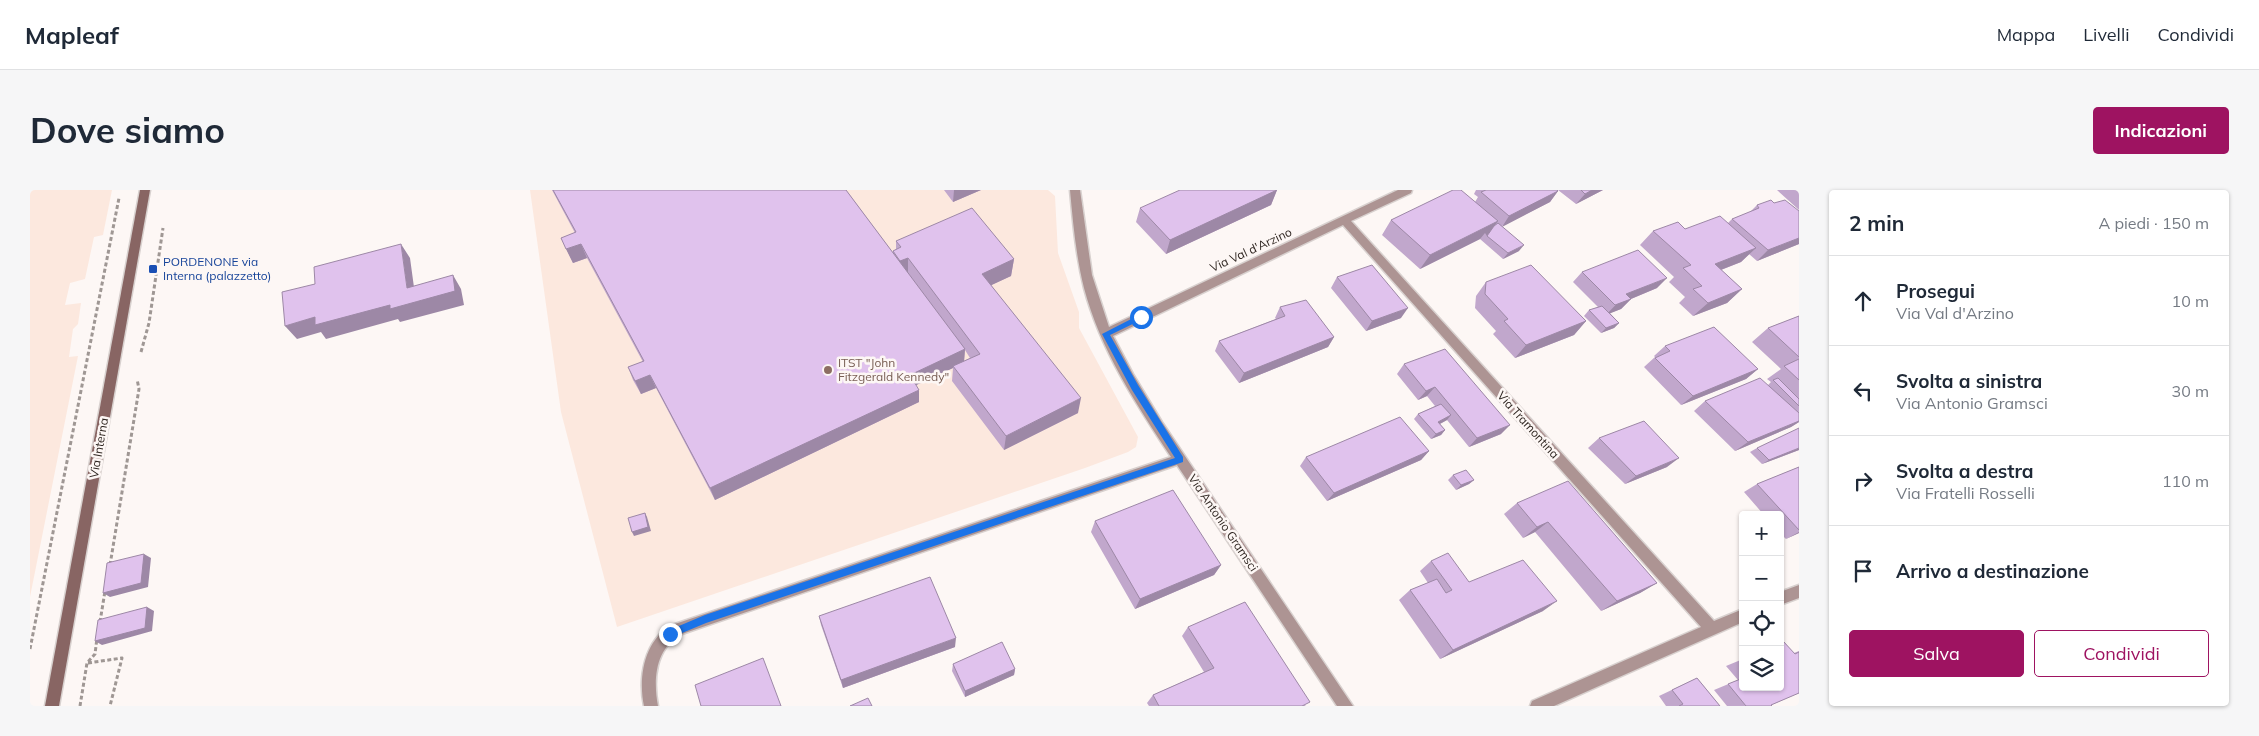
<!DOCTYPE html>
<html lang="it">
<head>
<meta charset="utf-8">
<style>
	body { margin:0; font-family:Mulish,sans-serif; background:#f6f6f7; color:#1f2937 }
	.controls { position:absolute; right:15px; bottom:15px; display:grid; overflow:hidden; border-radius:5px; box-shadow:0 1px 4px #0004 }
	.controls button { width:45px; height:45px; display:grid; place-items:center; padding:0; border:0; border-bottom:1px solid #e0e1e3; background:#fff; color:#1f2937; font:25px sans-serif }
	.stop { position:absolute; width:15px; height:15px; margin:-11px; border:4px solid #1a73e8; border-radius:50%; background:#fff }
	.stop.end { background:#1a73e8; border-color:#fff; box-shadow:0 1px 5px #0008 }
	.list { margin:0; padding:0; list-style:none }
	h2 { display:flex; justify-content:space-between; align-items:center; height:65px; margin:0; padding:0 20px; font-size:21px }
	h2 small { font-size:16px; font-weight:400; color:#747a83 }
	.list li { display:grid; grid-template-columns:32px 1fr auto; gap:15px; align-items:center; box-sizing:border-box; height:90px; padding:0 20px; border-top:1px solid #e0e1e3 }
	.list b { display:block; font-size:19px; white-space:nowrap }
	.list p { margin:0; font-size:16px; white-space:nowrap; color:#747a83 }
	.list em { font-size:16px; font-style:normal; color:#747a83 }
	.actions { display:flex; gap:10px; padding:15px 20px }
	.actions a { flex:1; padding:11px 0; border:1px solid #9e1361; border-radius:5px; text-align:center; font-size:18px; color:#9e1361 }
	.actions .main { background:#9e1361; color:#fff }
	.icon { flex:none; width:28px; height:28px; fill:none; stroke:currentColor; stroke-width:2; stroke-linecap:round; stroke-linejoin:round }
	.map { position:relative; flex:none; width:1769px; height:516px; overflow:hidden; border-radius:5px }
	header { display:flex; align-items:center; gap:30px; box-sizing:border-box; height:70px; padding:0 25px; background:#fff; border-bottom:1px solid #e0e1e3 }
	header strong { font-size:24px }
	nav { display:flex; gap:28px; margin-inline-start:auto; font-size:18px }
	.intro { display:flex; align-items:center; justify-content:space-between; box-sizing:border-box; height:120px; padding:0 30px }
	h1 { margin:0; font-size:35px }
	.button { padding:12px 22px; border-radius:5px; background:#9e1361; color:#fff; font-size:18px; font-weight:700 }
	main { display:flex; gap:30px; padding:0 30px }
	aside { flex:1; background:#fff; border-radius:5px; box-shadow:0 1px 4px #0004 }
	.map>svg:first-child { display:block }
	.built { fill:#fce8de }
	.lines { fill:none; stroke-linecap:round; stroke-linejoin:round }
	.street-casing { stroke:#d8d1cf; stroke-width:3 }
	.secondary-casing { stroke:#d8d1cf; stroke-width:3 }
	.path { stroke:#9f9794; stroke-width:3; stroke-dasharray:4 2.5; stroke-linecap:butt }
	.street { fill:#ad9493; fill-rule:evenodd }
	.secondary { fill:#886563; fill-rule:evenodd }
	.wall { fill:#c1a7cc; fill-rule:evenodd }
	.shaded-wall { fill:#9d88a6 }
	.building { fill:#e0c2ed; stroke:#9d88a6 }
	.route { fill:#1a73e8 }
	.transit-dot { fill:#1a4fb4; stroke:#fdf7f5; stroke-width:2 }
	.education-dot { fill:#8d6e63; stroke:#fdf7f5; stroke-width:2 }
	.labels { text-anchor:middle; stroke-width:5; stroke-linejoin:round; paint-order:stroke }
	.street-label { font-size:12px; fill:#2f2621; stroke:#fdf7f5 }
	.transit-label { font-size:12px; fill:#164399; stroke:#fdf7f5; text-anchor:start }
	.education-label { font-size:12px; fill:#785e54; stroke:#fdf7f5; text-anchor:start }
</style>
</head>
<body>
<header>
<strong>Mapleaf</strong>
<nav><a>Mappa</a><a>Livelli</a><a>Condividi</a></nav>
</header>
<div class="intro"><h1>Dove siamo</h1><a class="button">Indicazioni</a></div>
<main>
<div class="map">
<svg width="1769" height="516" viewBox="0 0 1769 516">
	<rect width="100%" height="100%" fill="#fdf7f5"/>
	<path class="built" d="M 0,0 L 82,0 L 73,45 L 64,47 L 55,89 L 40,93 L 35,115 L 51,113 L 48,134 L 43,139 L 39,167 L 48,166 L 0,407 Z
		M 500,0 L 1018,0 L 1025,6 L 1028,63 L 1049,122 L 1049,138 L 1108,247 L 1106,257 L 1098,262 L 1055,278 L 587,437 L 531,222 Z"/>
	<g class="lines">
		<g class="street-casing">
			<path id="street" d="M 1040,0 L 1050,0 L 1062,85 L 1079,137 L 1368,0 L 1382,0 L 1381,3 L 1321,31 L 1684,431 L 1713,419 L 1713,432 L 1524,516 L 1500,516 L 1502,511 L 1671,437 L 1313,35 L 1083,146 L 1103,184 L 1132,232 L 1323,516 L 1307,516 L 1147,275 L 652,444 C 625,458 623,490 628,516 L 614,516 C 608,488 614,450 642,435 L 1141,267 C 1106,214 1070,159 1054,98 C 1046,66 1043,33 1040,0 Z
				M 1769,395 L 1769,408 L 1750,415 L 1750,402 Z"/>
		</g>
		<g class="secondary-casing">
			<path id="secondary" d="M 110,0 L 120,0 L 29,516 L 15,516 Z"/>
		</g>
		<path class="path" d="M 111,162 L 119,133 L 133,38
			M 80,375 L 109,199 L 107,189
			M 70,432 L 75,401
			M 0,459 L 89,8
			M 58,473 L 92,468 L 80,516
			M 50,516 L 57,473 L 65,464 L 67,448"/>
		<use href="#street" class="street"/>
		<use href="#secondary" class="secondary"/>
	</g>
	<path class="wall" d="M 522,0 L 816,0 L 863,63 L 863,61 L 866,59 L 866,51 L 984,69 L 981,86 L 961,95 L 1048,223 L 974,260 L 922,191 L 923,178 L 886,195 L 889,212 L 685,310 L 626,198 L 611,204 L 603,190 L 598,177 L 613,172 L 557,68 L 543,73 L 531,48 L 545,43 ZM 935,160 L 940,168 L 934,171 Z
		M 914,0 L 951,0 L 923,12 Z
		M 1247,0 L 1241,15 L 1136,64 L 1106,32 L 1110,18 Z
		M 1446,0 L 1527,0 L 1528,1 L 1520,12 L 1472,36 L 1489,61 L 1473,69 L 1450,49 L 1390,79 L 1352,45 L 1361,30 L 1445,12 L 1448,7 L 1444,4 Z
		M 1528,0 L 1573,0 L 1546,14 Z
		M 1747,0 L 1769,0 L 1769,20 Z
		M 1744,13 L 1769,21 L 1769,54 L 1727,71 L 1719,64 L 1711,72 L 1691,80 L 1712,99 L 1697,113 L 1663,126 L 1649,113 L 1655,107 L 1639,92 L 1644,87 L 1610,55 L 1623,41 L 1655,39 L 1698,33 L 1702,29 L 1720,22 L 1727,15 Z
		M 1552,82 L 1627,98 L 1601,109 L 1591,119 L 1580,123 L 1589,133 L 1584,138 L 1571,143 L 1554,126 L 1559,120 L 1568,117 L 1543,92 Z
		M 1307,87 L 1371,128 L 1336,141 L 1301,98 Z
		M 1456,92 L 1556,131 L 1544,145 L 1485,168 L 1463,144 L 1466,141 L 1445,118 L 1446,106 Z
		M 1250,117 L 1304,147 L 1298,157 L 1209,193 L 1185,161 L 1189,151 L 1246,129 L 1245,128 Z
		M 1769,126 L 1769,222 L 1768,222 L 1769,223 L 1769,232 L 1761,237 L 1705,261 L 1664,221 L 1675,211 L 1738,195 L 1741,192 L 1737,189 L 1751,179 L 1722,152 L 1738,138 Z
		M 1635,156 L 1728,179 L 1716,189 L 1651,215 L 1614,177 L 1625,167 L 1624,166 Z
		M 1374,174 L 1471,244 L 1439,257 L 1417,230 L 1410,234 L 1415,240 L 1411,245 L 1401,249 L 1384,229 L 1388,224 L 1405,216 L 1397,206 L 1388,210 L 1367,184 Z
		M 1569,248 L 1637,277 L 1595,294 L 1558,258 Z
		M 1727,258 L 1769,260 L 1732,274 L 1720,262 Z
		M 1399,261 L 1391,270 L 1297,311 L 1270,276 L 1276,267 Z
		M 1769,277 L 1769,343 L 1756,349 L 1750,343 L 1750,325 L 1734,325 L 1714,302 L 1727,294 Z
		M 1423,285 L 1444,290 L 1439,294 L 1426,300 L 1418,290 Z
		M 1487,313 L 1627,393 L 1610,403 L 1571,421 L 1505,342 L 1493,348 L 1474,324 Z
		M 1065,331 L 1191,375 L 1184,385 L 1105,419 L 1061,342 Z
		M 1401,371 L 1439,392 L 1513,421 L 1410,469 L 1369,410 L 1380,400 L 1398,393 L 1390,381 Z
		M 789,426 L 925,457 L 813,498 L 791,435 Z
		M 1158,437 L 1276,516 L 1119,516 L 1117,513 L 1123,505 L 1174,482 L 1152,446 Z
		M 1769,461 L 1769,503 L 1741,515 L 1742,516 L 1697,516 L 1684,500 L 1708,490 L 1696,476 L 1713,469 L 1713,497 L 1764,463 Z
		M 923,474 L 985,479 L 984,485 L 935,507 L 922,481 Z
		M 1667,488 L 1690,516 L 1636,516 L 1629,506 Z"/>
	<path class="shaded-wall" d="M 924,0 L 951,0 L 923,12 Z
		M 1247,0 L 1241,15 L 1136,64 L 1140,50 Z
		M 1562,0 L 1573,0 L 1546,14 L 1555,4 Z
		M 1528,1 L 1520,12 L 1472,37 L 1479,26 Z
		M 1468,31 L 1457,46 L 1455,43 L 1450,49 L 1390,79 L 1400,65 Z
		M 1769,48 L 1769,54 L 1727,71 L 1738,60 Z
		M 371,54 L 380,68 L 386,112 L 423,85 L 431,99 L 434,115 L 370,132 L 368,129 L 296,149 L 291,142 L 267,149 L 255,136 L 377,98 Z
		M 551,54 L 557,68 L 543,73 L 536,59 Z
		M 1494,55 L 1489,61 L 1473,69 L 1478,63 Z
		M 1726,58 L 1711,72 L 1670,88 L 1685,74 Z
		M 878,68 L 878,84 L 871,87 L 870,71 Z
		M 984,69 L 981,86 L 951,100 L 952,84 Z
		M 1637,88 L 1627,98 L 1596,111 L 1601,109 L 1591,119 L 1576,125 L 1596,104 Z
		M 1712,99 L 1697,113 L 1663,126 L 1678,113 Z
		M 1378,118 L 1371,128 L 1336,141 L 1342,131 Z
		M 1556,131 L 1544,145 L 1485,168 L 1496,155 Z
		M 1589,133 L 1584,138 L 1571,143 L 1576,138 Z
		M 1304,147 L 1298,157 L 1209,193 L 1214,183 Z
		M 935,159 L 934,172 L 923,176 L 923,178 L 880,198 L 880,185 Z
		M 1728,179 L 1716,189 L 1651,215 L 1663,206 Z
		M 620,185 L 626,198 L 611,204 L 605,191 Z
		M 1405,197 L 1397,206 L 1388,210 L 1396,201 Z
		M 889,200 L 889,212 L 685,310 L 680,298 Z
		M 1051,208 L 1048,223 L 974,260 L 976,246 Z
		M 1421,225 L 1417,230 L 1404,237 L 1408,232 Z
		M 1769,231 L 1769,232 L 1761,237 L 1705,261 L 1718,252 Z
		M 1480,235 L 1471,244 L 1439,257 L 1447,248 Z
		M 1415,240 L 1411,245 L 1401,249 L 1406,244 Z
		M 1769,258 L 1769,260 L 1732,274 L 1739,270 Z
		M 1399,261 L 1391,270 L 1297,311 L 1304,303 Z
		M 1649,268 L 1637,277 L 1595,294 L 1606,286 Z
		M 1444,290 L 1439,294 L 1426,300 L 1431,295 Z
		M 615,323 L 617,327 L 621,341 L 604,346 L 602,342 Z
		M 1518,332 L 1505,342 L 1493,348 L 1507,337 Z
		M 1769,342 L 1769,343 L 1756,349 Z
		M 114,364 L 121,368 L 118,397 L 80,407 L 73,403 Z
		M 1191,375 L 1184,385 L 1105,419 L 1110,409 Z
		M 1627,393 L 1610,403 L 1571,421 L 1587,411 Z
		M 1527,411 L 1513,421 L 1410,469 L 1423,460 Z
		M 117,417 L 124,421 L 122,441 L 72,455 L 65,451 Z
		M 926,448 L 925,457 L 813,498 L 811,490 Z
		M 985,479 L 984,485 L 935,507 L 935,501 Z"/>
	<path class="building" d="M 523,0 L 816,0 L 935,159 L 880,185 L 889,200 L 680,298 L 620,185 L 605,191 L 598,177 L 614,171 L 551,54 L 536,59 L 531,48 L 546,42 Z
		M 1150,0 L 1247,0 L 1140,50 L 1110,18 Z
		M 1423,0 L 1431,0 L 1468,31 L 1400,65 L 1361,30 Z
		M 1456,0 L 1527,0 L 1528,1 L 1479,26 L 1451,2 Z
		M 1551,0 L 1562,0 L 1555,4 Z
		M 1741,10 L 1744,13 L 1755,10 L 1769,21 L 1769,48 L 1738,60 L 1702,29 L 1729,18 L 1727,15 Z
		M 942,18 L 984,69 L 952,84 L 1051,208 L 976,246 L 923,176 L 950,164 L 878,68 L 870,71 L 863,61 L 871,57 L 866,51 Z
		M 1690,26 L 1726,58 L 1685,74 L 1712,99 L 1678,113 L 1663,99 L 1672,96 L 1653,78 L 1661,75 L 1623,41 L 1648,32 L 1655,39 Z
		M 1468,33 L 1494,55 L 1478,63 L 1457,46 L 1464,36 Z
		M 371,54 L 377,98 L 423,85 L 425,101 L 360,119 L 360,115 L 285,135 L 285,127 L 255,136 L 252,102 L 285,94 L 284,77 Z
		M 1608,60 L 1637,88 L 1596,104 L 1601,109 L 1585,115 L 1552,82 Z
		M 1342,75 L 1378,118 L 1342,131 L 1307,87 Z
		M 1501,75 L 1556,131 L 1496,155 L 1474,131 L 1478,129 L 1455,104 L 1456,92 Z
		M 1276,110 L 1304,147 L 1214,183 L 1189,151 L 1255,126 L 1250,117 Z
		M 1572,116 L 1589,133 L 1576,138 L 1559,120 Z
		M 1769,126 L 1769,167 L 1738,138 Z
		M 1684,137 L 1728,179 L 1663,206 L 1625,168 L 1640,161 L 1635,156 Z
		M 1415,159 L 1480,235 L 1447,248 L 1405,197 L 1396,201 L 1374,174 Z
		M 1769,169 L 1769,190 L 1754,176 Z
		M 1730,188 L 1769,223 L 1769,231 L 1718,252 L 1675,211 Z
		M 1748,188 L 1769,209 L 1769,216 L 1743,190 Z
		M 1411,214 L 1421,225 L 1408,232 L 1415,240 L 1406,244 L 1388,224 Z
		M 1370,227 L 1399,261 L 1304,303 L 1276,267 Z
		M 1614,231 L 1649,268 L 1606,286 L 1569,248 Z
		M 1769,238 L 1769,258 L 1739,270 L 1727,258 Z
		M 1769,277 L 1769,340 L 1727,294 Z
		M 1436,280 L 1444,290 L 1431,295 L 1423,285 Z
		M 1538,291 L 1627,393 L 1587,411 L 1518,332 L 1507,337 L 1487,313 Z
		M 1143,300 L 1191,375 L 1110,409 L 1065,331 Z
		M 615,323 L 618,337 L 602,342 L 598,328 Z
		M 1418,363 L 1439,392 L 1493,370 L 1527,411 L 1423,460 L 1380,400 L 1407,389 L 1416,403 L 1422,400 L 1401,371 Z
		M 114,364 L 111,393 L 73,403 L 77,373 Z
		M 900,387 L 926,448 L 811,490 L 789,426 Z
		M 1215,412 L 1280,512 L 1272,516 L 1129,516 L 1123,505 L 1184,478 L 1158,437 Z
		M 117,417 L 115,438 L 65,451 L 68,430 Z
		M 1753,451 L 1765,464 L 1769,462 L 1769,503 L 1741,515 L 1742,516 L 1716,516 L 1698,494 L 1713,488 L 1713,497 L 1750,497 L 1750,452 Z
		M 972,452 L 985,479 L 935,501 L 923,474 Z
		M 733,468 L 751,516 L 671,516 L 665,495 Z
		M 1667,488 L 1690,516 L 1649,516 L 1653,514 L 1642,500 Z
		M 838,508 L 842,516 L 820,516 Z"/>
	<path class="route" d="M 1111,124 L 1114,127 L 1113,129 L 1080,145 L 1108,195 L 1153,267 L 1153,272 L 676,433 L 640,448 L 637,447 L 637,441 L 675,425 L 1145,268 L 1102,200 L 1072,144 Z"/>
	<rect class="transit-dot" x="118" y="74" width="10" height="10" rx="2.5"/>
	<circle class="education-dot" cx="798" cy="180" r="5"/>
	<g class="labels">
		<g class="street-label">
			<text transform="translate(1221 60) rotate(-25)" y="4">Via Val d'Arzino</text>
			<text transform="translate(1498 235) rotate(48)" y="4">Via Tramontina</text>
			<text transform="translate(69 258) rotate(-80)" y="4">Via Interna</text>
			<text transform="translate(1193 333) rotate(56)" y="4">Via Antonio Gramsci</text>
		</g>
		<g class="transit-label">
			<text x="133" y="76">PORDENONE via<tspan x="133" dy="14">Interna (palazzetto)</tspan></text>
		</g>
		<g class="education-label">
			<text x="808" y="177">ITST "John<tspan x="808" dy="14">Fitzgerald Kennedy"</tspan></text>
		</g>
	</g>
</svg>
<div class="controls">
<button>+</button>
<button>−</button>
<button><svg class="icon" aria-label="locate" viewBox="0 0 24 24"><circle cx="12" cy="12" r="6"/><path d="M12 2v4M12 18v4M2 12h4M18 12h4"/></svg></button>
<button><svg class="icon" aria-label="layers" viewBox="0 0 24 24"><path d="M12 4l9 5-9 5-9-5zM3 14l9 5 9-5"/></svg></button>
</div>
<div class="stop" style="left:1111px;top:127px"></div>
<div class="stop end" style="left:640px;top:444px"></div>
</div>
<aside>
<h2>2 min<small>A piedi · 150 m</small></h2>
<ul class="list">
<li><svg class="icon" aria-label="ahead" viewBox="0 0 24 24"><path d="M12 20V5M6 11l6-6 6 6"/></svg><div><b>Prosegui</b><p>Via Val d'Arzino</p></div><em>10 m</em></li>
<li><svg class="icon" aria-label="left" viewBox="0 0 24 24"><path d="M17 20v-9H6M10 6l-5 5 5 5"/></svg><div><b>Svolta a sinistra</b><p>Via Antonio Gramsci</p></div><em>30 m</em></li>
<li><svg class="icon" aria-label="right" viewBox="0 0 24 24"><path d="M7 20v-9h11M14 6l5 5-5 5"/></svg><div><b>Svolta a destra</b><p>Via Fratelli Rosselli</p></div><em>110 m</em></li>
<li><svg class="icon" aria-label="arrive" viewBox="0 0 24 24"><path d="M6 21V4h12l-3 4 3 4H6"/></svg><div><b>Arrivo a destinazione</b></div></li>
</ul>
<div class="actions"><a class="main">Salva</a><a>Condividi</a></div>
</aside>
</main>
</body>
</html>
